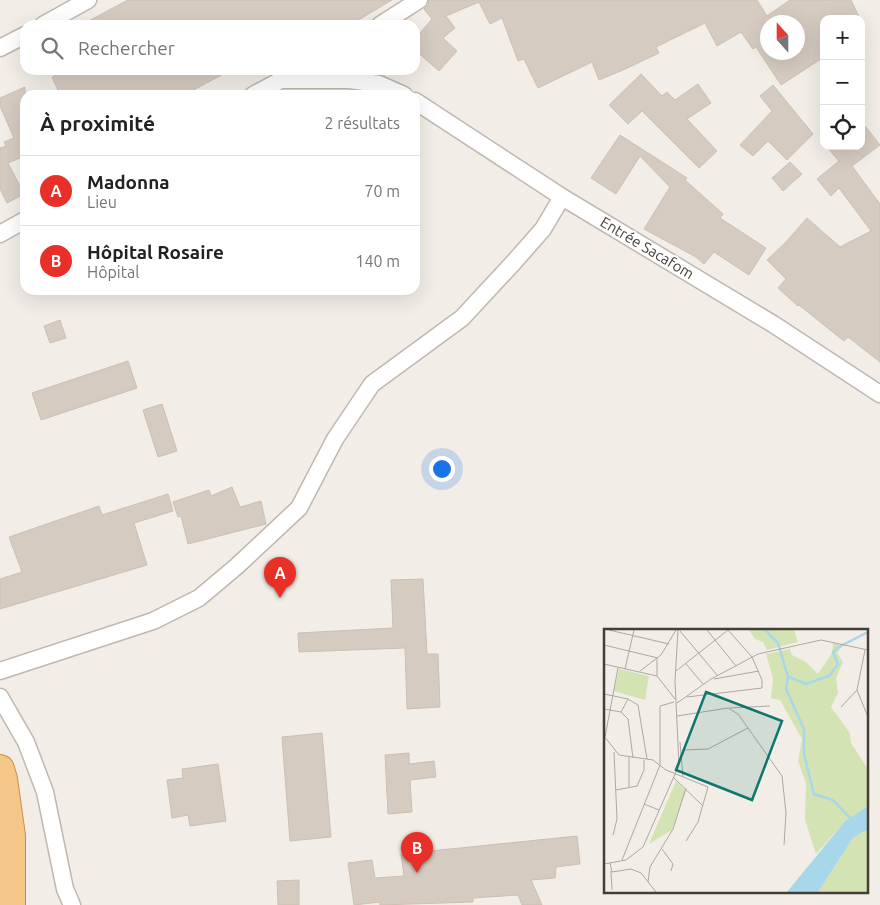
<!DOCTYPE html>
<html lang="fr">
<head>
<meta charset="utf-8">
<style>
	body { margin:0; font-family:Ubuntu,sans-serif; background:#f2f2f2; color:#222 }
	.controls { position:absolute; right:15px; top:15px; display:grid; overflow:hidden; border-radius:10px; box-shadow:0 5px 20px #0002 }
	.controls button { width:45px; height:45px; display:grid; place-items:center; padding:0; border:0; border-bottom:1px solid #e0e0e0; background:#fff; color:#222; font:25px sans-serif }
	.compass { position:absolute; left:760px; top:15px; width:45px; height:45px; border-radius:50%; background:#fff; box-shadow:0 5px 20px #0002; rotate:339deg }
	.you { position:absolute; left:441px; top:468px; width:18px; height:18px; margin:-12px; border:4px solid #fff; border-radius:50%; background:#1a73e8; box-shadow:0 0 0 8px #1a73e833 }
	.badge { display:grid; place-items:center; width:32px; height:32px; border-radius:50%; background:#e82f28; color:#fff; font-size:16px; font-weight:700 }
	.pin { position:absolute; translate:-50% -41px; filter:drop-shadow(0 1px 2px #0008) }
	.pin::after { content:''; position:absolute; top:26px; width:18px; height:15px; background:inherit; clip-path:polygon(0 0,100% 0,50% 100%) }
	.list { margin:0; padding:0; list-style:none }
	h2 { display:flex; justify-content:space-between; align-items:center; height:65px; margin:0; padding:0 20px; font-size:21px }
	h2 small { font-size:16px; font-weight:400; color:#767676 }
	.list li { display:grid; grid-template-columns:32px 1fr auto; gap:15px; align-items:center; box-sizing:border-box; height:70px; padding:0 20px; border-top:1px solid #e0e0e0 }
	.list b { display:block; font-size:19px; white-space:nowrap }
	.list p { margin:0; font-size:16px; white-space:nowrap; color:#767676 }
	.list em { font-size:16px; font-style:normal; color:#767676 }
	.icon { flex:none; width:28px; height:28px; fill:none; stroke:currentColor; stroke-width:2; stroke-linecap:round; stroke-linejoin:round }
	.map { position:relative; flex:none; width:880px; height:905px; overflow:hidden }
	.search { position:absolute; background:#fff; box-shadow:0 5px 20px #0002; left:20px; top:20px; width:400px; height:55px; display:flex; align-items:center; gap:12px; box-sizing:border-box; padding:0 18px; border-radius:15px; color:#767676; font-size:19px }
	.panel { position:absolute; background:#fff; box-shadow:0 5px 20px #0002; left:20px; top:90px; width:400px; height:205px; border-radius:15px }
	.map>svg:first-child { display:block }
	.building { fill:#d6cbc1; stroke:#cdbfb1; fill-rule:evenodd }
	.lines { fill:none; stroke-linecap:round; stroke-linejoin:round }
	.minor-casing { stroke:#c0b7ae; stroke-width:19 }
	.trunk-casing { stroke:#d08c43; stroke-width:30 }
	.minor { stroke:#fff; stroke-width:16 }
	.trunk { stroke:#f4c687; stroke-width:28 }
	.labels { text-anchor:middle; stroke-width:4; stroke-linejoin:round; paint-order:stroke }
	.street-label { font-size:15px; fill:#453e37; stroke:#fff }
	.inset-river { fill:none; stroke:#a8d7ea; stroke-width:2.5 }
	.inset-road { fill:none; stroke:#ada8a1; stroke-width:1 }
	.view { fill:#0f766e; fill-opacity:0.15; stroke:#0f766e; stroke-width:2.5 }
	.inset-edge { fill:none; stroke:#453e37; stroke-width:2.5 }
</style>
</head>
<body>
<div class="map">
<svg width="880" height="905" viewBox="0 0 880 905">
	<rect width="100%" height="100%" fill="#f2eee7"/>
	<path class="building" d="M 128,0 L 392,0 L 350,25 L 81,25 Z
		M 429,0 L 757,0 L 767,16 L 790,0 L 851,0 L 860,19 L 824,19 L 824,57 L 781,85 L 756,47 L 753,49 L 741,32 L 717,46 L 705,23 L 656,47 L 659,53 L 623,70 L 599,80 L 592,62 L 538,88 L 524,59 L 518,61 L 502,18 L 490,24 L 479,2 L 446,16 L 455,28 L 443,38 L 457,51 L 439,71 L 415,50 L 415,39 L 432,19 L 424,9 L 428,5 ZM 768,22 L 798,22 L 798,52 L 768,52 Z
		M 67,70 L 231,70 L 184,95 L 60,95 L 52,77 Z
		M 641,74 L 662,96 L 667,92 L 675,100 L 698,84 L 711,103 L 687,119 L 717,151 L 699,168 L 642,111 L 628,124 L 609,105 Z
		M 773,85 L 813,134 L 787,160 L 768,141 L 753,156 L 740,145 L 772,111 L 760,96 Z
		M 25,87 L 25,164 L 22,157 L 8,163 L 24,194 L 7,203 L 0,189 L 0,147 L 1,148 L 6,146 L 4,142 L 14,138 L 0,106 L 0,98 Z
		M 861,121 L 880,145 L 852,166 L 880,204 L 880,362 L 848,337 L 844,341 L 799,305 L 798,306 L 778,288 L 786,279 L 767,260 L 786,242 L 807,218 L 840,247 L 871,231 L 839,188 L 831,196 L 817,179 L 839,161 L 826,146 L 861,146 Z
		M 620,135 L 687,178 L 685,180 L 723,214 L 720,218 L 766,248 L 749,275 L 714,252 L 704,264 L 696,257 L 644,229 L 670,187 L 640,156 L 616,194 L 591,178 Z
		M 790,162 L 802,174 L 783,191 L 772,178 Z
		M 60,320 L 66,338 L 50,343 L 44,326 Z
		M 128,361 L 137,388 L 41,420 L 32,393 Z
		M 162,404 L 177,451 L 158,457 L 143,410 Z
		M 232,487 L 240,507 L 261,501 L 266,524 L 188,544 L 181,516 L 178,517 L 173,502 L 209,490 L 211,496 Z
		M 168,494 L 173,511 L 134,523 L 147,565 L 0,609 L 0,579 L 22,572 L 9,537 L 99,506 L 102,515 Z
		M 423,579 L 427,654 L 438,654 L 440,707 L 407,709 L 405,648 L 299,652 L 298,633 L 393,628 L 391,580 Z
		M 322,733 L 331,837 L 290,841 L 282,737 Z
		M 409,753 L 409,764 L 434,761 L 436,777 L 410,780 L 412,812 L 388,814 L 385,755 Z
		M 218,764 L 226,821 L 190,826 L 188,815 L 172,818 L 167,780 L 183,778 L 182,769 Z
		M 577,836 L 580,864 L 556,867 L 555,878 L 531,880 L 542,905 L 522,905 L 518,895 L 473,898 L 473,902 L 380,905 L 380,902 L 354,905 L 348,863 L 372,860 L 375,878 L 404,876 L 401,854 Z
		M 299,880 L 299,905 L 278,905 L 277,881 Z"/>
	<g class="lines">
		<g class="minor-casing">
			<path id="minor" d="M 43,25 L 88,0
				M 380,25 L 419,0
				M 0,48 L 25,35
				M 253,95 L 281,80 L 349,80 L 379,84 L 404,95
				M 415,101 L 562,197 L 773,324 L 880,394
				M 0,234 L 25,220
				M 0,671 L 153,621 L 199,598 L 237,566 L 299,508 L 335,439 L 372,384 L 462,318 L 514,262 L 543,229 L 562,197
				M 0,697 L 26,742 L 45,792 L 65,889 L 72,905"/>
		</g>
		<g class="trunk-casing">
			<path id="trunk" d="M 0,769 L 3,779 L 11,836 L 11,905"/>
		</g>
		<use href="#minor" class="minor"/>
		<use href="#trunk" class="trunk"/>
	</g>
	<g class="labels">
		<g class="street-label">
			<text transform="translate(647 248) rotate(31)" y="5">Entrée Sacafom</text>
		</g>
	</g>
	<g transform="translate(604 629)">
		<rect width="264" height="264" fill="#f2eee7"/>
		<path d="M 145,1 L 190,1 L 194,13 L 163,21 L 159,13 L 151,10 ZM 229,14 L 239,16 L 233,24 L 239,33 L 232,49 L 234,64 L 227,78 L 246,104 L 247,114 L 264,140 L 264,177 L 241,192 L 212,225 L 201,191 L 202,154 L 194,132 L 198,110 L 176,71 L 167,69 L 169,49 L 162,25 L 186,20 L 188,26 L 202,33 L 214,45 L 228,24 ZM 15,40 L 45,47 L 41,71 L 10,62 ZM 72,152 L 82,162 L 68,201 L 45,215 ZM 264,200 L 264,263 L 214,263 L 249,209 Z" fill="#d3e3b3"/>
		<path d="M 264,177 L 264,200 L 249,209 L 214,263 L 183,263 L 241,192 Z" fill="#a8d7ea"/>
		<path class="inset-river" d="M 161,1 L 174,14 L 184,48 L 182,60 L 200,100 L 200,125 L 210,165 L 229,171 L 247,190M 185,48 L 202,55 L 225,47 L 234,35 L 229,23 L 233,19 L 264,3"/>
		<path class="inset-road" d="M 5,1 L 65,15M 103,1 L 132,37M 76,2 L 113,46M 0,16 L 54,29M 261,21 L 253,61 L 264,88M 53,30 L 53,47M 0,35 L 53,47 L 71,70M 82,35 L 99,55M 21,40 L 30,1M 36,42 L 57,26 L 72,1M 72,42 L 124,1M 110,50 L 155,42M 0,65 L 24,70 L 34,76 L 43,130M 83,68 L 158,59 L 158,51 L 148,28 L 124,1M 73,74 L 107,50 L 154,25 L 217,11 L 264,21M 237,78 L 253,61M 125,79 L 166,77M 0,80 L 17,83 L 24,70M 17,83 L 24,90 L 29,129M 73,87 L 124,79 L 134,85 L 178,147 L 182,184 L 180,216M 0,107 L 15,126 L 49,131 L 62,141 L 104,158 L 94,193 L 82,212M 1,108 L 14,39M 76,113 L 79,148M 78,121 L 104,120 L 144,99M 70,149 L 99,177M 25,158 L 25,128M 12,161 L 33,157 L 40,141 L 40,131M 40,175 L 55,181M 9,206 L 13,190 L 10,123M 58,220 L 69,235 L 67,242M 18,231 L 56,136 L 56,77 L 70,73M 6,234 L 8,243 L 27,240 L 37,244 L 52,263M 0,235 L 22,231 L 39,218 L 75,136 L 71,52 L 74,1M 7,242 L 8,261M 44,253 L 46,238 L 69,200 L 82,159"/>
		<path class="view" d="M 102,63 L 178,92 L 148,171 L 72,141 Z"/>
		<rect width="264" height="264" class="inset-edge"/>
	</g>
</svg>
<div class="controls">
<button>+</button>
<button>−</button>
<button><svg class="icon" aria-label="locate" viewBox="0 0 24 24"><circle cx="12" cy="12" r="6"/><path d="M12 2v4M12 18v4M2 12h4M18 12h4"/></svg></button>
</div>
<svg class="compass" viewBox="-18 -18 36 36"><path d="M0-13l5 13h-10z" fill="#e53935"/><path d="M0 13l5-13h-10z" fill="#767676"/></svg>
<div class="you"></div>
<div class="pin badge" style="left:280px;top:598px">A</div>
<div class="pin badge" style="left:417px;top:873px">B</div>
<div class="search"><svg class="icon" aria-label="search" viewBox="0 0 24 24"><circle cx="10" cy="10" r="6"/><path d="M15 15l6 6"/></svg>Rechercher</div>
<section class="panel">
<h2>À proximité<small>2 résultats</small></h2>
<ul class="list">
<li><span class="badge">A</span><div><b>Madonna</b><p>Lieu</p></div><em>70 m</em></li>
<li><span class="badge">B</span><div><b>Hôpital Rosaire</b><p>Hôpital</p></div><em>140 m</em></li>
</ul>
</section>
</div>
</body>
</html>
